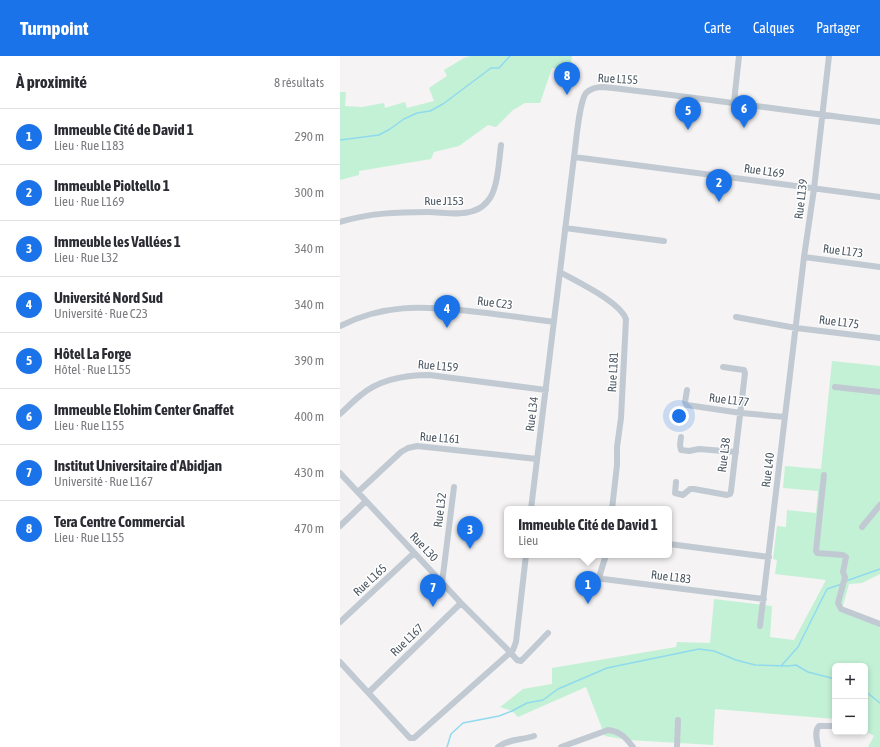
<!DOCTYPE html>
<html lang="fr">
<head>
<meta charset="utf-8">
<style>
	body { margin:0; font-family:"Asap Condensed",sans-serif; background:#f7f7f7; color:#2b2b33 }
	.controls { position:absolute; right:12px; bottom:12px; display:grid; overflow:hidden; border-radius:6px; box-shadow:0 2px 6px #0003 }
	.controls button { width:36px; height:36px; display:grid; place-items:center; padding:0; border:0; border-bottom:1px solid #e1e1e2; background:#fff; color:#2b2b33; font:20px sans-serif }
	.you { position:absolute; left:339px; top:360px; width:14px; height:14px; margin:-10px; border:3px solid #fff; border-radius:50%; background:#1a73e8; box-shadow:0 0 0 6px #1a73e833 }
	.badge { display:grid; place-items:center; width:26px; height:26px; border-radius:50%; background:#1a73e8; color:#fff; font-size:13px; font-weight:700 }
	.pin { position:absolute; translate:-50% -33px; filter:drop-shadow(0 1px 2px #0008) }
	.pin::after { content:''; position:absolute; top:21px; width:14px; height:12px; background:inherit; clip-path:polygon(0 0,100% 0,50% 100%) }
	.popup { position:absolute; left:164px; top:450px; width:168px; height:52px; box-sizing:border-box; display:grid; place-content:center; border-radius:6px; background:#fff; filter:drop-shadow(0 1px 3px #0005); font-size:13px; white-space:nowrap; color:#7c7c81 }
	.popup b { font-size:15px; color:#2b2b33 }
	.popup::after { content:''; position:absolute; left:50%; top:100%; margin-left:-8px; border:8px solid transparent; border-top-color:#fff }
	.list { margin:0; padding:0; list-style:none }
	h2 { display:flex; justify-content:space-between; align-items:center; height:52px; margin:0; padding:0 16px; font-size:17px }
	h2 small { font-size:13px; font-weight:400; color:#7c7c81 }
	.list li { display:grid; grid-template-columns:26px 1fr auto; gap:12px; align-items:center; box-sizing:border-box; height:56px; padding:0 16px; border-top:1px solid #e1e1e2 }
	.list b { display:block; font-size:15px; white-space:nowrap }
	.list p { margin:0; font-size:13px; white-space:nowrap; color:#7c7c81 }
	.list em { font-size:13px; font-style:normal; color:#7c7c81 }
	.map { position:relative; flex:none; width:540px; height:691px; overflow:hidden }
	header { display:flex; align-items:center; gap:24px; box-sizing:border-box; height:56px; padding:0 20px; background:#1a73e8; color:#fff }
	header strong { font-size:19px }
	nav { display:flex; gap:22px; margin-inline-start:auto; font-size:14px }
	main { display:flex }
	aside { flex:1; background:#fff }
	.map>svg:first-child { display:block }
	.green { fill:#c3f1d5 }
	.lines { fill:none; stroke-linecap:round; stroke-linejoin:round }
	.stream { stroke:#90daee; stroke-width:1.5 }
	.minor { stroke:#c1cad2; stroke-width:6 }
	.labels { text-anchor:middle; stroke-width:3; stroke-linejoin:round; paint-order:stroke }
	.street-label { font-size:12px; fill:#4a5661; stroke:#fff }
</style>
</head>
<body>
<header>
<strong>Turnpoint</strong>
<nav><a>Carte</a><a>Calques</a><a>Partager</a></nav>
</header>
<main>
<aside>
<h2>À proximité<small>8 résultats</small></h2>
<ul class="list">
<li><span class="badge">1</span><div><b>Immeuble Cité de David 1</b><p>Lieu · Rue L183</p></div><em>290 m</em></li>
<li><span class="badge">2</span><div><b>Immeuble Pioltello 1</b><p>Lieu · Rue L169</p></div><em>300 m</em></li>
<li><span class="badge">3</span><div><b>Immeuble les Vallées 1</b><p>Lieu · Rue L32</p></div><em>340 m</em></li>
<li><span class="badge">4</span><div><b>Université Nord Sud</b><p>Université · Rue C23</p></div><em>340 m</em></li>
<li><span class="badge">5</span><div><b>Hôtel La Forge</b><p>Hôtel · Rue L155</p></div><em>390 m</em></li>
<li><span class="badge">6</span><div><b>Immeuble Elohim Center Gnaffet</b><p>Lieu · Rue L155</p></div><em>400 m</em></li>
<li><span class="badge">7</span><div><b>Institut Universitaire d'Abidjan</b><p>Université · Rue L167</p></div><em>430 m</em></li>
<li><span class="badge">8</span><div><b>Tera Centre Commercial</b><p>Lieu · Rue L155</p></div><em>470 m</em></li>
</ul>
</aside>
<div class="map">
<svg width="540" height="691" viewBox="0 0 540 691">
	<rect width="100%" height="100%" fill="#f5f3f3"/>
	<path class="green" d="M 130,0 L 232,0 L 230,13 L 212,12 L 200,47 L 185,47 L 173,54 L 156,71 L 148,69 L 119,90 L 94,96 L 91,103 L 19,115 L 19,119 L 0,124 L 0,36 L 6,36 L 5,50 L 22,51 L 44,47 L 45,52 L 65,46 L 67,52 L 94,45 L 89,32 L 107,20 L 104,14 L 124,2 Z
		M 492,305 L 540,310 L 540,518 L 522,527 L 509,528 L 502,553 L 540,568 L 540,691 L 528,691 L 534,680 L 525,675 L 525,610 L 495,610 L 495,663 L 375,653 L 373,689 L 288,684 L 265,680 L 246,631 L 178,661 L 172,655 L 160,651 L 183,633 L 212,628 L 212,612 L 336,591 L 337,586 L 370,587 L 374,543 L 432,550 L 430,581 L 454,584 L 486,524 L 435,518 L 437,504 L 433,503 L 437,470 L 446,471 L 447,454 L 476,457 L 478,435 L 443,432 L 445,410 L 481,413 Z"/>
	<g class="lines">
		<path class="stream" d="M 0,84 L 39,79 L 50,73 L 64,63 L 77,57 L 90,55 L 103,48 L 151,12 L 159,12 L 170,0
			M 506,525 L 540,513
			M 441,610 L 458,591 L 487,533 L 502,528
			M 525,635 L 540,647
			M 107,691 L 111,678 L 123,667 L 159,660 L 172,655 L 187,647 L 203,644 L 218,633 L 267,612 L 359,593 L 374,595 L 396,604 L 415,609 L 448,610 L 456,609 L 468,616 L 495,623"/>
		<path class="minor" d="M 394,46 L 399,0
			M 234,101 L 540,141
			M 0,166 C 29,157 58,156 88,156 C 102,156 119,160 133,155 C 140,153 146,148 150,142 C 158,130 159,104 161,89
			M 225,172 L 324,185
			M 464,201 L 540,211
			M 220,216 C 237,226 279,245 286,263 L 281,362 L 277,391 L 277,409 L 272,453
			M 396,261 L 456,272 L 540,282
			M 0,270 C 44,248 81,250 129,255 C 157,258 185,262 214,266
			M 495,331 L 540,336
			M 347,334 L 345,346 L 347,349 L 401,357 L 445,361
			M 0,358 C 7,352 13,345 21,339 C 40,323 65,319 89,319 L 206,334
			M 341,381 L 340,389 L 341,394 L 349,395 L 359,393 L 396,396
			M 0,417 L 121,547 L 170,596 L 177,604 L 181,605 L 208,577
			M 484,419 L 476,495 L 477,497 L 503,499 L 506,501 L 503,516 L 505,521 L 498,547 L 501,553 L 540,568
			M 336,426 L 335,437 L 343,439 L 350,433 L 354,433 L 387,439 L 390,438 L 391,435 L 405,317 L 404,314 L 383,311
			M 18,436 L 61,396 L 68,392 L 77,390 L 197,403
			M 191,453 L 234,101 C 236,88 239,46 246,37 C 251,32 257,31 263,31 C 356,41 448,55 540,66
			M 0,470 L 26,445
			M 522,471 L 540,449
			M 329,488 L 429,501
			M 266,499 L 260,518 L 261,523 L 263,523 L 424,543
			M 102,527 L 114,431
			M 0,566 L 74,497
			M 420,570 L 464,201 L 474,133 L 489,0
			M 0,606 L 70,682 L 74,682 L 173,594 L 176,586 L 186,499
			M 29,636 L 121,547
			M 158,691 C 168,683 182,684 194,680
			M 221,691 L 268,674 C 280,675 286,682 293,691
			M 337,691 L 338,664
			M 478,691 C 477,684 474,675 479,670 L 495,670"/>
	</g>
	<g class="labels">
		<g class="street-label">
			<text transform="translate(278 23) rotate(3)" y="4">Rue L155</text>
			<text transform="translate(424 115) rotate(8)" y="4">Rue L169</text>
			<text transform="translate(461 143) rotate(-83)" y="4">Rue L139</text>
			<text x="104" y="149">Rue J153</text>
			<text transform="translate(503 195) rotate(7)" y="4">Rue L173</text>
			<text transform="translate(155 247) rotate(7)" y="4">Rue C23</text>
			<text transform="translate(499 266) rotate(7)" y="4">Rue L175</text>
			<text transform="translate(98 310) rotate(5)" y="4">Rue L159</text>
			<text transform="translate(273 316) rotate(-87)" y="4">Rue L181</text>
			<text transform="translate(389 344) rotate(7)" y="4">Rue L177</text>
			<text transform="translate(192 358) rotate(-83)" y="4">Rue L34</text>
			<text transform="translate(100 382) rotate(4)" y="4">Rue L161</text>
			<text transform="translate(384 399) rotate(-83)" y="4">Rue L38</text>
			<text transform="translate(428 414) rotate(-83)" y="4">Rue L40</text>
			<text transform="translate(100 454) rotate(-83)" y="4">Rue L32</text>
			<text transform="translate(84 491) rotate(47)" y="4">Rue L30</text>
			<text transform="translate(331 521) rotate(7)" y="4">Rue L183</text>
			<text transform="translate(30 524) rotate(-43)" y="4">Rue L165</text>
			<text transform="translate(67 584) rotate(-44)" y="4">Rue L167</text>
		</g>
	</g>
</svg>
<div class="controls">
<button>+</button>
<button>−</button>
</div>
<div class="you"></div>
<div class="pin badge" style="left:248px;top:548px">1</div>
<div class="popup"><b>Immeuble Cité de David 1</b>Lieu</div>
<div class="pin badge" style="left:379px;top:146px">2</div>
<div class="pin badge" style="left:130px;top:493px">3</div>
<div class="pin badge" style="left:107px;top:272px">4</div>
<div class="pin badge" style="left:348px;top:74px">5</div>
<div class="pin badge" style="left:404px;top:72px">6</div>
<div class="pin badge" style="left:93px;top:551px">7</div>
<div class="pin badge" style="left:227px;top:39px">8</div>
</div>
</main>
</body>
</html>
